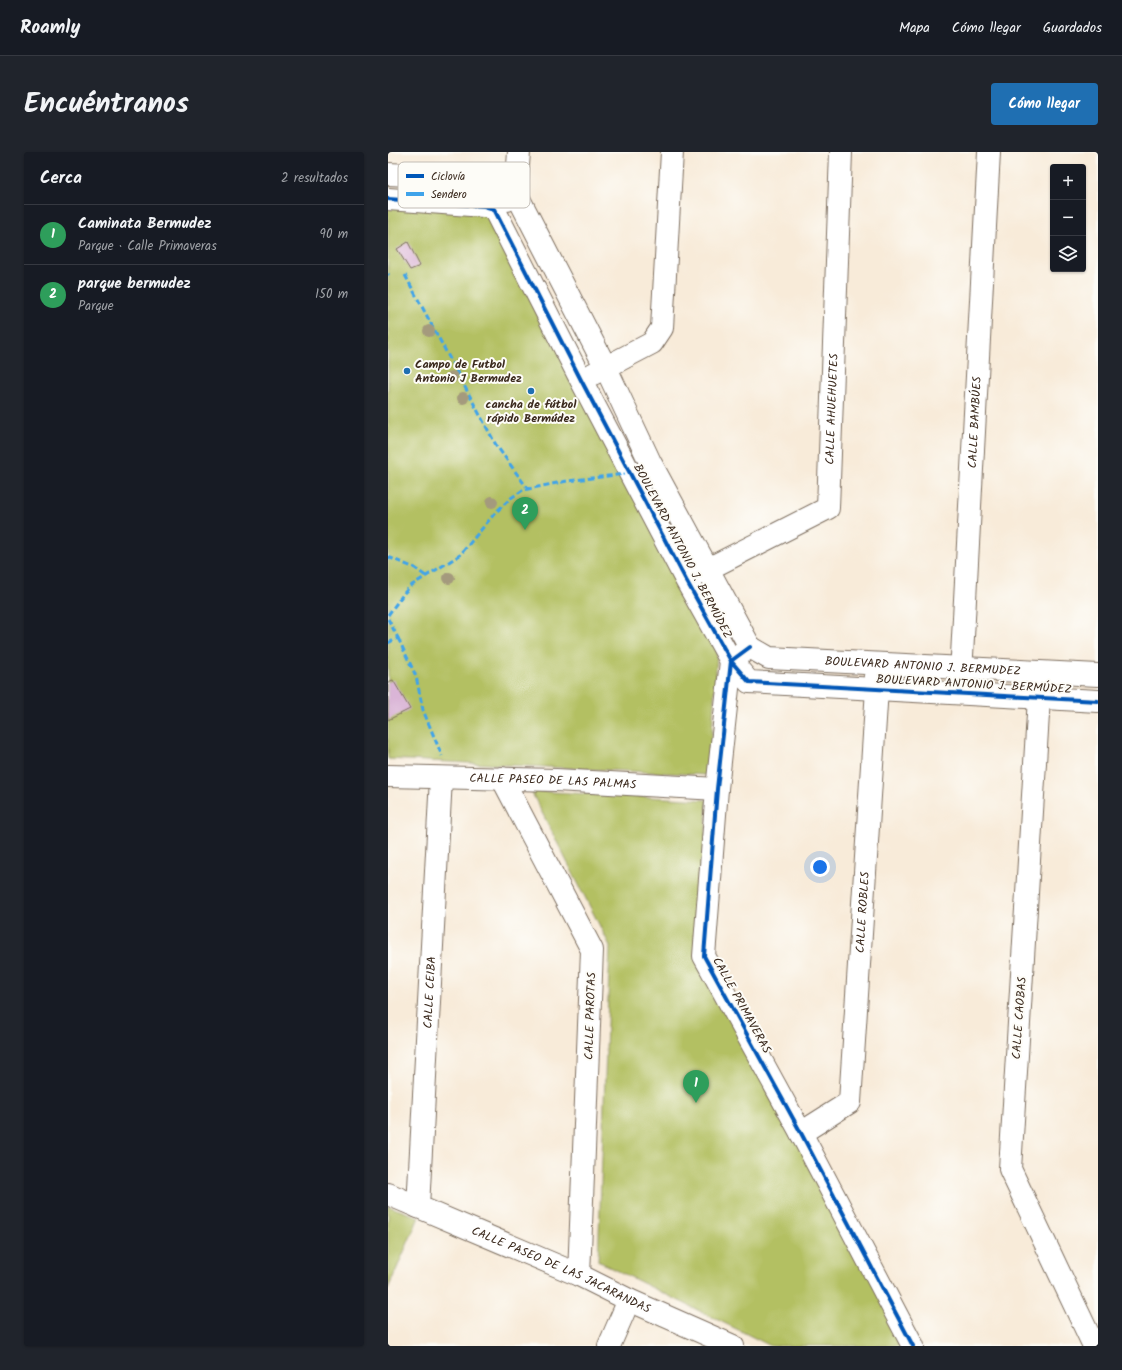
<!DOCTYPE html>
<html lang="es">
<head>
<meta charset="utf-8">
<style>
	body { margin:0; font-family:Kalam,sans-serif; background:#20242c; color:#f1f3f6 }
	.controls { position:absolute; right:12px; top:12px; display:grid; overflow:hidden; border-radius:4px; box-shadow:0 1px 3px #0004 }
	.controls button { width:36px; height:36px; display:grid; place-items:center; padding:0; border:0; border-bottom:1px solid #363941; background:#171b24; color:#f1f3f6; font:20px sans-serif }
	.you { position:absolute; left:432px; top:715px; width:14px; height:14px; margin:-10px; border:3px solid #fff; border-radius:50%; background:#1a73e8; box-shadow:0 0 0 6px #1a73e833 }
	.badge { display:grid; place-items:center; width:26px; height:26px; border-radius:50%; background:#1f6fb2; color:#fff; font-size:13px; font-weight:700 }
	.pin { position:absolute; translate:-50% -33px; filter:drop-shadow(0 1px 2px #0008) }
	.pin::after { content:''; position:absolute; top:21px; width:14px; height:12px; background:inherit; clip-path:polygon(0 0,100% 0,50% 100%) }
	.list { margin:0; padding:0; list-style:none }
	h2 { display:flex; justify-content:space-between; align-items:center; height:52px; margin:0; padding:0 16px; font-size:17px }
	h2 small { font-size:13px; font-weight:400; color:#9ea1a6 }
	.list li { display:grid; grid-template-columns:26px 1fr auto; gap:12px; align-items:center; box-sizing:border-box; height:60px; padding:0 16px; border-top:1px solid #363941 }
	.list b { display:block; font-size:15px; white-space:nowrap }
	.list p { margin:0; font-size:13px; white-space:nowrap; color:#9ea1a6 }
	.list em { font-size:13px; font-style:normal; color:#9ea1a6 }
	.icon { flex:none; width:22px; height:22px; fill:none; stroke:currentColor; stroke-width:2; stroke-linecap:round; stroke-linejoin:round }
	.map { position:relative; flex:none; width:710px; height:1194px; overflow:hidden; border-radius:4px }
	header { display:flex; align-items:center; gap:24px; box-sizing:border-box; height:56px; padding:0 20px; background:#171b24; border-bottom:1px solid #363941 }
	header strong { font-size:19px }
	nav { display:flex; gap:22px; margin-inline-start:auto; font-size:14px }
	.intro { display:flex; align-items:center; justify-content:space-between; box-sizing:border-box; height:96px; padding:0 24px }
	h1 { margin:0; font-size:28px }
	.button { padding:10px 18px; border-radius:4px; background:#1f6fb2; color:#fff; font-size:14px; font-weight:700 }
	main { display:flex; gap:24px; padding:0 24px }
	aside { flex:1; background:#171b24; border-radius:4px; box-shadow:0 1px 3px #0004 }
	.map>svg:first-child { display:block }
	.green { fill:#b3c062; stroke:#777540 }
	.building { fill:#dab5d7 }
	.lines { fill:none; stroke-linecap:round; stroke-linejoin:round }
	.minor-casing { stroke:#7d6e5f; stroke-width:24 }
	.minor { stroke:#fff; stroke-width:22 }
	.quiet { stroke:#3fa3ea; stroke-width:3; stroke-dasharray:6 3; stroke-linecap:butt }
	.cycleway-casing { stroke:#fdfcf7; stroke-width:6 }
	.cycleway { stroke:#0057b8; stroke-width:4 }
	.tree { fill:#a49a7d }
	.poi-dot { fill:#1f6fb2; stroke:#fdfcf7; stroke-width:1.5 }
	.labels { text-anchor:middle; stroke-width:4; stroke-linejoin:round; paint-order:stroke }
	.poi-label { font-size:12px; font-weight:bold; fill:#3b2a1e; stroke:#fdfcf7; text-anchor:start }
	.street-label { font-size:12px; fill:#3b2a1e; stroke:#fdfcf7 }
	.key { fill:#fdfcf7; stroke:#c3bdb6; stroke-width:1 }
	.key-label { font-size:11px; fill:#3b2a1e }
</style>
</head>
<body>
<header>
<strong>Roamly</strong>
<nav><a>Mapa</a><a>Cómo llegar</a><a>Guardados</a></nav>
</header>
<div class="intro"><h1>Encuéntranos</h1><a class="button">Cómo llegar</a></div>
<main>
<aside>
<h2>Cerca<small>2 resultados</small></h2>
<ul class="list">
<li><span class="badge" style="background:#2e9e5b">1</span><div><b>Caminata Bermudez</b><p>Parque · Calle Primaveras</p></div><em>90 m</em></li>
<li><span class="badge" style="background:#2e9e5b">2</span><div><b>parque bermudez</b><p>Parque</p></div><em>150 m</em></li>
</ul>
</aside>
<div class="map">
<svg width="710" height="1194" viewBox="0 0 710 1194">
	<rect width="100%" height="100%" fill="#fdfcf7"/>
	<filter id="ink" filterUnits="userSpaceOnUse"><feTurbulence type="fractalNoise" baseFrequency=".025" numOctaves="2"/><feDisplacementMap in="SourceGraphic" scale="8" xChannelSelector="R" yChannelSelector="G"/><feConvolveMatrix kernelMatrix="1 2 1 2 8 2 1 2 1" color-interpolation-filters="sRGB"/></filter>
	<filter id="wash" filterUnits="userSpaceOnUse"><feTurbulence type="fractalNoise" baseFrequency=".012" numOctaves="4" result="noise"/><feDisplacementMap in="SourceGraphic" scale="16" xChannelSelector="R" yChannelSelector="G"/><feGaussianBlur stdDeviation="0.9" result="paint"/><feColorMatrix in="noise" values="0 0 0 0 0 0 0 0 0 0 0 0 0 0 0 0 0 1.4 0 .05"/><feComposite in="paint" operator="in"/></filter>
	<g filter="url(#wash)">
		<rect width="100%" height="100%" fill="#f8ebd9"/>
		<path class="green" d="M 0,52 L 111,61 L 330,486 L 322,613 L 318,623 L 0,607 Z
			M 143,639 L 319,648 L 314,789 L 526,1194 L 383,1194 L 210,1109 L 222,794 Z
			M 0,1054 L 31,1065 L 0,1137 Z"/>
		<g id="blocks">
			<path class="building" d="M 20,90 L 32,114 L 22,118 L 9,97 Z
				M 5,528 L 22,557 L 0,568 L 0,530 Z"/>
		</g>
	</g>
	<g filter="url(#ink)">
		<use href="#blocks" fill-opacity="0" stroke="#7d6e5f" stroke-width="1"/>
		<g class="lines">
			<g class="minor-casing">
				<g id="minor">
					<path d="M 0,22 L 108,27 L 128,41 L 218,216 L 262,310 L 362,495"/>
					<path d="M 0,47 L 96,54 L 106,57 L 193,228 L 298,428 L 343,509 L 361,530 L 710,549"/>
					<path d="M 119,48 L 128,41 L 131,0"/>
					<path d="M 205,222 L 264,191 L 274,176 L 284,0"/>
					<path id="s1" d="M 308,423 L 440,356 L 453,0"/>
					<path d="M 362,495 L 343,509 L 329,637 L 316,804 L 413,981 L 525,1194"/>
					<path id="s2" d="M 362,495 L 381,506 L 710,523"/>
					<path d="M 649,520 L 651,546 L 622,1017 L 706,1194"/>
					<path id="s3" d="M 572,541 L 601,0"/>
					<path id="s4" d="M 0,624 L 168,628 L 329,637"/>
					<path d="M 114,626 L 204,798 L 191,1123"/>
					<path id="s5" d="M 413,981 L 462,950 L 489,537 L 486,512"/>
					<path id="s6" d="M 0,1042 L 191,1123 L 241,1148 L 345,1194"/>
					<path id="s7" d="M 30,1055 L 53,626"/>
					<path d="M 221,1194 L 241,1148"/>
				</g>
			</g>
			<use href="#minor" class="minor"/>
			<path class="quiet" d="M 0,122 L 1,123
				M 17,123 L 108,293 L 140,337
				M 0,405 L 27,416 L 39,425
				M 0,463 L 16,441 L 24,433 L 72,403 L 107,361 L 123,346 L 135,338 L 179,329 L 237,322
				M 0,467 L 10,486 L 0,491
				M 10,486 L 28,524 L 35,558 L 54,604"/>
			<g class="cycleway-casing">
				<path id="cycleway" d="M 0,47 L 96,54 L 106,57 L 193,228 L 298,428 L 343,509 L 361,530 L 710,549
					M 362,495 L 343,509 L 329,637 L 316,804 L 413,981 L 525,1194"/>
			</g>
			<use href="#cycleway" class="cycleway"/>
		</g>
		<g class="tree">
			<circle cx="41" cy="179" r="6"/>
			<circle cx="64" cy="225" r="6"/>
			<circle cx="75" cy="246" r="6"/>
			<circle cx="104" cy="350" r="6"/>
			<circle cx="61" cy="426" r="6"/>
		</g>
	</g>
	<g class="poi-dot">
		<circle cx="19" cy="219" r="4"/>
		<circle cx="143" cy="239" r="4"/>
	</g>
	<g class="labels">
		<g class="poi-label">
			<text x="27" y="216">Campo de Futbol<tspan x="27" dy="14">Antonio J Bermudez</tspan></text>
			<text x="143" y="256" text-anchor="middle">cancha de fútbol<tspan x="143" dy="14">rápido Bermúdez</tspan></text>
		</g>
		<g class="street-label">
			<text dy="4" stroke="none"><textPath href="#s1" startOffset="247">CALLE AHUEHUETES</textPath></text>
			<text dy="4" stroke="none"><textPath href="#s3" startOffset="271">CALLE BAMBÚES</textPath></text>
			<text transform="translate(295 399) rotate(62)" y="4">BOULEVARD ANTONIO J. BERMÚDEZ</text>
			<text dy="4" stroke="none"><textPath href="#s2" startOffset="176">BOULEVARD ANTONIO J. BERMUDEZ</textPath></text>
			<text transform="translate(586 532) rotate(3)" y="4">BOULEVARD ANTONIO J. BERMÚDEZ</text>
			<text dy="4" stroke="none"><textPath href="#s4" startOffset="165">CALLE PASEO DE LAS PALMAS</textPath></text>
			<text dy="4" stroke="none"><textPath href="#s5" startOffset="248">CALLE ROBLES</textPath></text>
			<text dy="4" stroke="none"><textPath href="#s7" startOffset="215">CALLE CEIBA</textPath></text>
			<text transform="translate(354 853) rotate(61)" y="4">CALLE PRIMAVERAS</text>
			<text transform="translate(202 864) rotate(-88)" y="4">CALLE PAROTAS</text>
			<text transform="translate(631 866) rotate(-86)" y="4">CALLE CAOBAS</text>
			<text dy="4" stroke="none"><textPath href="#s6" startOffset="189">CALLE PASEO DE LAS JACARANDAS</textPath></text>
		</g>
	</g>
	<rect x="10" y="10" width="132" height="46" rx="6" class="key"/>
	<rect x="18" y="22" width="18" height="4" fill="#0057b8"/>
	<rect x="18" y="40" width="18" height="4" fill="#3fa3ea"/>
	<g class="key-label">
		<text x="43" y="28">Ciclovía</text>
		<text x="43" y="46">Sendero</text>
	</g>
</svg>
<div class="controls">
<button>+</button>
<button>−</button>
<button><svg class="icon" aria-label="layers" viewBox="0 0 24 24"><path d="M12 4l9 5-9 5-9-5zM3 14l9 5 9-5"/></svg></button>
</div>
<div class="you"></div>
<div class="pin badge" style="left:308px;top:951px;background:#2e9e5b">1</div>
<div class="pin badge" style="left:137px;top:378px;background:#2e9e5b">2</div>
</div>
</main>
</body>
</html>
